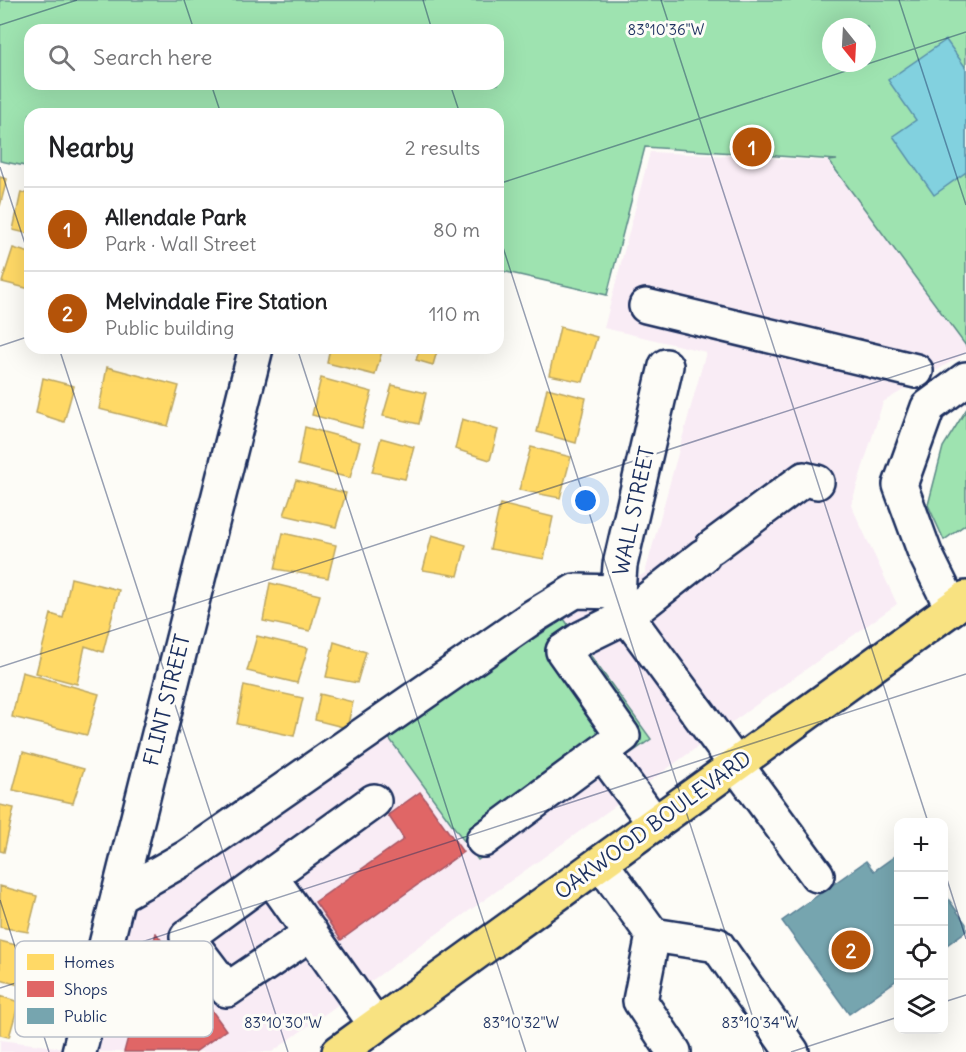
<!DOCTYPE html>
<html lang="en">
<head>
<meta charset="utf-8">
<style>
	body { margin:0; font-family:Delius,sans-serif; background:#f6f6f6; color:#202124 }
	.controls { position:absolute; right:18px; bottom:18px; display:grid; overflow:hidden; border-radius:12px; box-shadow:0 6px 24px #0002 }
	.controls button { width:54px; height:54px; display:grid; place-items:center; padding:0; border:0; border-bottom:2px solid #e0e0e0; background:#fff; color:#202124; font:30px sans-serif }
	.compass { position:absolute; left:822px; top:18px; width:54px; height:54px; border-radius:50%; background:#fff; box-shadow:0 6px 24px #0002; rotate:162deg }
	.you { position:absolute; left:586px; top:501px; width:21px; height:21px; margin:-15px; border:4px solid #fff; border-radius:50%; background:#1a73e8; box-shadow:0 0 0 9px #1a73e833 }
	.badge { display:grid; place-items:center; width:39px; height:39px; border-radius:50%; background:#b45309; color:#fff; font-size:20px; font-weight:700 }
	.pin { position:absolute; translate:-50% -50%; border:3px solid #fff; box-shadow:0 2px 6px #0006 }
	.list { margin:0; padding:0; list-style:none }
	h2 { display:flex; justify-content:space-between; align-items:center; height:78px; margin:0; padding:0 24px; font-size:26px }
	h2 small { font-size:20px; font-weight:400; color:#757577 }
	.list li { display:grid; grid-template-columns:39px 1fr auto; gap:18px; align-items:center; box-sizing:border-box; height:84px; padding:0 24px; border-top:2px solid #e0e0e0 }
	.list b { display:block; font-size:22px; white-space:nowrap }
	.list p { margin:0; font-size:20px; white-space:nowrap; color:#757577 }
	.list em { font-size:20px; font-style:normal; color:#757577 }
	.icon { flex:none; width:33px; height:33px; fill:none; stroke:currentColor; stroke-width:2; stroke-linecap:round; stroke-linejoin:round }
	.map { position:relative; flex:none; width:966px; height:1052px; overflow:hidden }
	.search { position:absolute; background:#fff; box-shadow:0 6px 24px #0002; left:24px; top:24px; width:480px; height:66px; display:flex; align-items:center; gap:15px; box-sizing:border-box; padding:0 21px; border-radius:18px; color:#757577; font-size:22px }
	.panel { position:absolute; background:#fff; box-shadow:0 6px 24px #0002; left:24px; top:108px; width:480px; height:246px; border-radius:18px }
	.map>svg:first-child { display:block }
	.built { fill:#f9ecf5 }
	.green { fill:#9ee3b0; stroke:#5c8987; stroke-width:1.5; fill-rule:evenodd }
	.water { fill:#82d1df; stroke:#5990ab; stroke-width:1.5 }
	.homes { fill:#ffd966; stroke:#bba664; stroke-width:1.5 }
	.shops { fill:#e06666; stroke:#a55664; stroke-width:1.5 }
	.public { fill:#76a5af; stroke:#5b8297; stroke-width:1.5 }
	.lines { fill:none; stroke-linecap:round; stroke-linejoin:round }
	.minor-casing { stroke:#1b2f5e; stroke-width:38 }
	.major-casing { stroke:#1b2f5e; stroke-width:38 }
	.minor { stroke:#fdfcf7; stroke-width:33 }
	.major { stroke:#f8e281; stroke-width:33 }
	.ticks { fill:none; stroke:#1b2f5e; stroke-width:1.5; stroke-opacity:0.45 }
	.labels { text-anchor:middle; stroke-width:6; stroke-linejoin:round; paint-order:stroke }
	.street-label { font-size:21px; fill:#1b2f5e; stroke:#fdfcf7 }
	.key { fill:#fdfcf7; stroke:#b9bec9; stroke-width:1.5 }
	.key-label { font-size:16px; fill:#1b2f5e }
	.ticks-label { font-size:15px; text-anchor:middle; fill:#1b2f5e; stroke:#fdfcf7; stroke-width:6; stroke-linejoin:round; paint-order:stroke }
</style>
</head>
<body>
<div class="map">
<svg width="966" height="1052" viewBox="0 0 966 1052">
	<rect width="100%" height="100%" fill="#fdfcf7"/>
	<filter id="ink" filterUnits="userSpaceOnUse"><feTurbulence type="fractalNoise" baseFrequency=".0167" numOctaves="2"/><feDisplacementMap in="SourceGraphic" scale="12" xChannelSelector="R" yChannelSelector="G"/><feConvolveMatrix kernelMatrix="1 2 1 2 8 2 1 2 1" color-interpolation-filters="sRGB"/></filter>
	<g filter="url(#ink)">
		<path class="built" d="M 650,152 L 829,161 L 966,346 L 966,353 L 883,402 L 851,505 L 897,604 L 272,1052 L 0,1052 L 0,1040 L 89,1051 L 128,911 L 386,734 L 564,619 L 645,573 L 706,352 L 604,328 Z"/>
		<path class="green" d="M 0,0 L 966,0 L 966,346 L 829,161 L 837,160 L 645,147 L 607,295 L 498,270 L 498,114 L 30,114 L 30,167 L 0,161 ZM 831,27 L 867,27 L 867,63 L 831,63 ZM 30,30 L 498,30 L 498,84 L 30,84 Z
			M 966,410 L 966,524 L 944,540 L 928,505 L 943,447 Z
			M 564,619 L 651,739 L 478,860 L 386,734 Z"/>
		<path class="water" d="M 946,40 L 966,68 L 966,172 L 934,195 L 893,136 L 916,120 L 888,80 Z"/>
		<path class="homes" d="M 0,177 L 7,179 L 0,206 Z
			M 21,192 L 30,195 L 30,234 L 13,230 Z
			M 13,248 L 30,253 L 30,289 L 2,282 Z
			M 560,327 L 597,337 L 583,382 L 549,375 Z
			M 330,348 L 383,348 L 375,375 L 327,363 Z
			M 420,348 L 438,348 L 433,365 L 416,360 Z
			M 107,367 L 179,386 L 168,426 L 99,409 Z
			M 43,378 L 74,386 L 64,422 L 36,413 Z
			M 321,378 L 372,392 L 362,428 L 312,415 Z
			M 392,385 L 426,393 L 419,424 L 383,416 Z
			M 547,388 L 586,398 L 576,443 L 537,432 Z
			M 462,419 L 498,430 L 490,460 L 455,449 Z
			M 305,427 L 360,442 L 350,478 L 298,465 Z
			M 381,438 L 414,447 L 405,479 L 372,472 Z
			M 531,447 L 571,457 L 560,498 L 519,490 Z
			M 296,480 L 346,493 L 336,527 L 284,515 Z
			M 500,504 L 553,517 L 544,559 L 490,549 Z
			M 283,533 L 336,545 L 328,578 L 275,569 Z
			M 432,535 L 466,545 L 458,576 L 423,570 Z
			M 71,578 L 119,590 L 103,652 L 85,646 L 77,684 L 36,673 L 51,614 L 63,618 Z
			M 270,583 L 320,595 L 310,631 L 263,621 Z
			M 257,636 L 308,648 L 297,683 L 247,671 Z
			M 334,642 L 366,652 L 357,683 L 326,677 Z
			M 22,672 L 99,694 L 87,735 L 12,717 Z
			M 244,685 L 303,698 L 294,736 L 237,724 Z
			M 320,694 L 353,702 L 347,728 L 315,720 Z
			M 23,752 L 84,769 L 73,803 L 13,790 Z
			M 0,805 L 14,808 L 4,852 L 0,851 Z
			M 0,886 L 37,896 L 28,932 L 0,927 Z
			M 0,941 L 28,948 L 19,985 L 0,980 Z
			M 0,996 L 19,1002 L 9,1037 L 0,1035 Z"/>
		<path class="shops" d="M 420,792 L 463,852 L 341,940 L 315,902 L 404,839 L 388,815 Z
			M 156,933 L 226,1030 L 195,1052 L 124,1052 Z"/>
		<path class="public" d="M 898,854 L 898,979 L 849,1014 L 782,921 L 866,861 L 874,871 Z
			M 944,893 L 966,924 L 966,931 L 944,947 Z"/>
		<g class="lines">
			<g class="minor-casing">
				<path id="minor" d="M 646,306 L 916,371
					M 666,366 L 620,565 L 618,592 L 627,616 L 817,875
					M 712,547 L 804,479 L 817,482
					M 952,608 L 925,553 L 900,485 L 928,407 L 966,379
					M 602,752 L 623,736 L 563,651 L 582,638 L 627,616 L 703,556
					M 483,840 L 602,752 L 655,824
					M 601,863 L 653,935 L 717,945 L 792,1052
					M 270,876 L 374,801
					M 118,896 L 187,857 L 534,616 L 575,591 L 618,592
					M 311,933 L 227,990 L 187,937 L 270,876 L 376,1025
					M 653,935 L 640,1001 L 674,1052
					M 79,1052 L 256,348"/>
			</g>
			<g class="major-casing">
				<path id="major" d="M 339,1052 L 966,598"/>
			</g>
			<use href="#minor" class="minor"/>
			<use href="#major" class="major"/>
		</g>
	</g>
	<path class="ticks" d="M 184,0 L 194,30M 423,0 L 432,30M 661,0 L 928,822M 899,0 L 966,205M 0,25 L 77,0M 211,84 L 221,114M 450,84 L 460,114M 0,167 L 30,259M 498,184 L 966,32M 498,232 L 764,1052M 0,346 L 30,336M 59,348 L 288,1052M 297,348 L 526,1052M 0,667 L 966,353M 944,870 L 966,939M 0,900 L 49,1052M 0,988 L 966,674M 944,1002 L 966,995M 791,1052 L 898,1017"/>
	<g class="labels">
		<g class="street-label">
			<text transform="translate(634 511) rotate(-78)" y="7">WALL STREET</text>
			<text transform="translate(167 700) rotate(-76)" y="7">FLINT STREET</text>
			<text transform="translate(653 825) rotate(-36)" y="7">OAKWOOD BOULEVARD</text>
		</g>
	</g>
	<rect x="15" y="941" width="198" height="96" rx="9" class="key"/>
	<rect x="27" y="954" width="27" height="16" fill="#ffd966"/>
	<rect x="27" y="981" width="27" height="16" fill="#e06666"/>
	<rect x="27" y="1008" width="27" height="16" fill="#76a5af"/>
	<g class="key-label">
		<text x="64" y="968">Homes</text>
		<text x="64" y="995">Shops</text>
		<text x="64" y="1022">Public</text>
	</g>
	<g class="ticks-label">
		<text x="666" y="35">83°10'36"W</text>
		<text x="283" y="1028">83°10'30"W</text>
		<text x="521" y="1028">83°10'32"W</text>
		<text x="760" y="1028">83°10'34"W</text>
	</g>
</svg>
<div class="controls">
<button>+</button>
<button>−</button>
<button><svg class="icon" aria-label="locate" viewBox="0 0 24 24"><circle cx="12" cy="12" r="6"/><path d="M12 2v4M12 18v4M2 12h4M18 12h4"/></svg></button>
<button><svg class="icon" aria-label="layers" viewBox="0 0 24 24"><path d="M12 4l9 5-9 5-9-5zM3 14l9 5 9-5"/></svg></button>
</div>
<svg class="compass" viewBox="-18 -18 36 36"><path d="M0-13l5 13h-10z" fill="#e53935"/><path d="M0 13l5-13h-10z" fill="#757577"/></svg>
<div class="you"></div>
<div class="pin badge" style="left:752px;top:147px">1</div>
<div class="pin badge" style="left:851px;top:950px">2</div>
<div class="search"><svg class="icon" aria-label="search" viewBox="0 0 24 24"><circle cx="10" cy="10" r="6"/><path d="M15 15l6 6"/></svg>Search here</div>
<section class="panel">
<h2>Nearby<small>2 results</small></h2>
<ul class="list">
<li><span class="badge">1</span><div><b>Allendale Park</b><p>Park · Wall Street</p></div><em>80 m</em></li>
<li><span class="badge">2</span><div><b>Melvindale Fire Station</b><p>Public building</p></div><em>110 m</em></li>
</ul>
</section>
</div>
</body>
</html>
